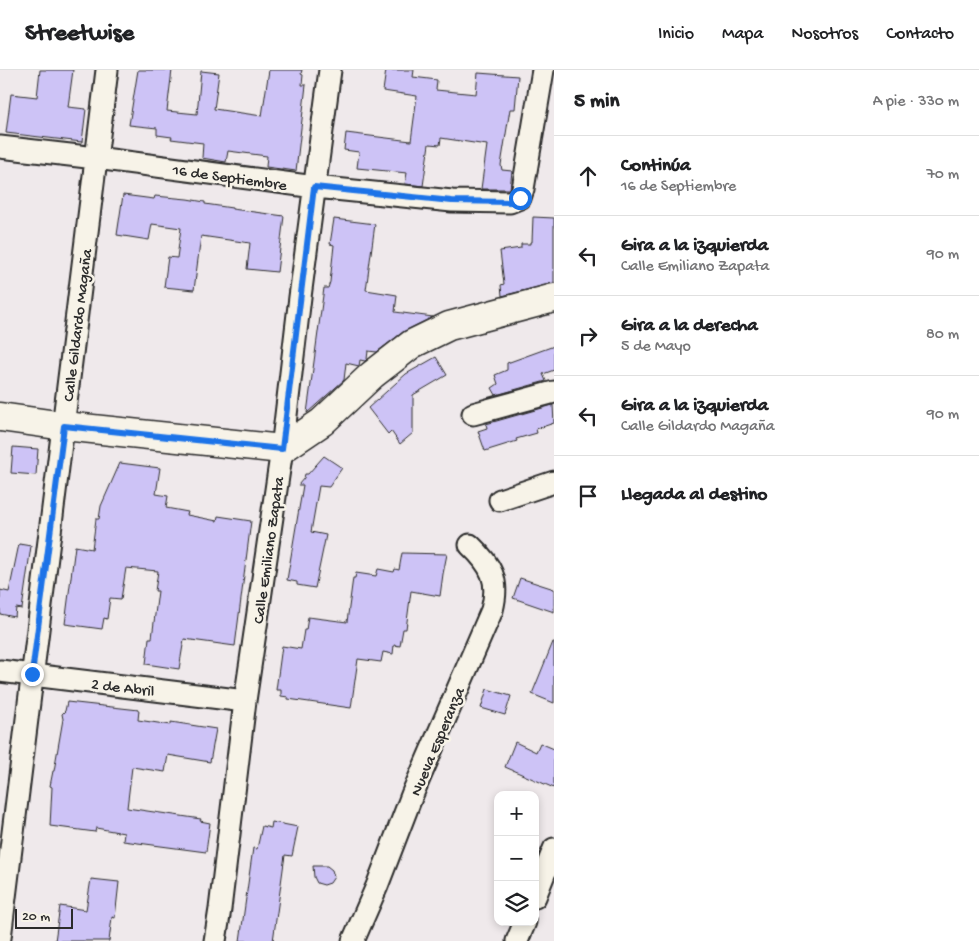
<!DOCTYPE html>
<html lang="es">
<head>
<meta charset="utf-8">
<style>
	body { margin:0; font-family:"Gochi Hand",sans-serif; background:#f6f6f6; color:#202124 }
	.controls { position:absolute; right:15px; bottom:15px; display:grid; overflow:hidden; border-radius:10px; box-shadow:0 2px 8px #0003 }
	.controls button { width:45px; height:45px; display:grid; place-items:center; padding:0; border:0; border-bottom:1px solid #e0e0e0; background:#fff; color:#202124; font:25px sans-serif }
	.scale { position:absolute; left:15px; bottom:12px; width:58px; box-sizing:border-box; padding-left:5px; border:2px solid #2b2b2b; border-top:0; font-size:14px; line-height:18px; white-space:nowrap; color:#2b2b2b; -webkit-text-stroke:4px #f7f3e8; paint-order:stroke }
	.stop { position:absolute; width:15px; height:15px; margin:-11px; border:4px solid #1a73e8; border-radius:50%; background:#fff }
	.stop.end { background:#1a73e8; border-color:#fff; box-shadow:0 1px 5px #0008 }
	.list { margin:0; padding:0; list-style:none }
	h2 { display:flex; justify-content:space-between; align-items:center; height:65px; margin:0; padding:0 20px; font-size:21px }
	h2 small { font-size:16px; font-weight:400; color:#757577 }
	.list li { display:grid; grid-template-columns:32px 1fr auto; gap:15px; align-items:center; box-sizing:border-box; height:80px; padding:0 20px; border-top:1px solid #e0e0e0 }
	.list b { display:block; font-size:19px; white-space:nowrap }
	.list p { margin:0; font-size:16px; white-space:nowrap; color:#757577 }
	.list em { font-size:16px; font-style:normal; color:#757577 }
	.icon { flex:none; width:28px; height:28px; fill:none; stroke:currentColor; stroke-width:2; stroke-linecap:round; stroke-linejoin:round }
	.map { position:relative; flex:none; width:554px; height:871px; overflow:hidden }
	header { display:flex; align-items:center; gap:30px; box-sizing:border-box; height:70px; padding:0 25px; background:#fff; border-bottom:1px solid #e0e0e0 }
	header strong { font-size:24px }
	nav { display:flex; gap:28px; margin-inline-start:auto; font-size:18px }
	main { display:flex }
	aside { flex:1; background:#fff }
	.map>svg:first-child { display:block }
	.building { fill:#cdc3f6; stroke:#2b2b2b }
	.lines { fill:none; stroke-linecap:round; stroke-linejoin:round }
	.street-casing { stroke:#2b2b2b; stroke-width:25 }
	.secondary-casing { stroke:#2b2b2b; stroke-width:31 }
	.street { stroke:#f7f3e8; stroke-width:21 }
	.secondary { stroke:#f7f3e8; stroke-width:28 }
	.route { stroke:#1a73e8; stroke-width:6 }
	.labels { text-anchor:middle; stroke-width:5; stroke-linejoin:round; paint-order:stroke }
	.street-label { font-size:16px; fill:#2b2b2b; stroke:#f7f3e8 }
</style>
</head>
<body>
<header>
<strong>Streetwise</strong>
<nav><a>Inicio</a><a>Mapa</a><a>Nosotros</a><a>Contacto</a></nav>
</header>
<main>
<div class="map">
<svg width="554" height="871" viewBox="0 0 554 871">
	<rect width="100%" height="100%" fill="#efe9eb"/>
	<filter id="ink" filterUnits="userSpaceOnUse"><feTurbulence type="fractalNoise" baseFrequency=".02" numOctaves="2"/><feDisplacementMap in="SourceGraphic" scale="10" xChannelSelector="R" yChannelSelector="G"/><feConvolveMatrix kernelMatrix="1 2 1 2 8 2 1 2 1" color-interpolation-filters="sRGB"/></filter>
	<g filter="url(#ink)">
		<path class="building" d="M 40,0 L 73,0 L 68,37 L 86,39 L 82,72 L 6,63 L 11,24 L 37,27 Z
			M 138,0 L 172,0 L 167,41 L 197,44 L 201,1 L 219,3 L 214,39 L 262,46 L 269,0 L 302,0 L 301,4 L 303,5 L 302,15 L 306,15 L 296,101 L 266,97 L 267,86 L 228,81 L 226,92 L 202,88 L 203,73 L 171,69 L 172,67 L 157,65 L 157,58 L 129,55 Z
			M 386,0 L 414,0 L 413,7 L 437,10 L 436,20 L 476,24 L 478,3 L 518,6 L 515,39 L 510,39 L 501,95 L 502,100 L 512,101 L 510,119 L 481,119 L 487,75 L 441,68 L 440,75 L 429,74 L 423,116 L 405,114 L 407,103 L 357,98 L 359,82 L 344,80 L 346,63 L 411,71 L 417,26 L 383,21 Z
			M 123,125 L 154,129 L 155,126 L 187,129 L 205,132 L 205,134 L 232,138 L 232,139 L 284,146 L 277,202 L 247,199 L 250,173 L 201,166 L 194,220 L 164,217 L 168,187 L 177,188 L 181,158 L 152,154 L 149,170 L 117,165 Z
			M 533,147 L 554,148 L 554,213 L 502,226 L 501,215 L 504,214 L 500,181 L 521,178 L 521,174 L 530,174 L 530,172 L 532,172 Z
			M 334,149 L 375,154 L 366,220 L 397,225 L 395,242 L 433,247 L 403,262 L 377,282 L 368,281 L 367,289 L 365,291 L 360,290 L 359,296 L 346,293 L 344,310 L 307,343 L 324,218 L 328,218 L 330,212 L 334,175 L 330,174 Z
			M 554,276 L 554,300 L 543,304 L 546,311 L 496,325 L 492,318 L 498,314 L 495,305 L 507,300 L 507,293 Z
			M 436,287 L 447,305 L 413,325 L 413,363 L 400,374 L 391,361 L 388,364 L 368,338 L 406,304 Z
			M 553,335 L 554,353 L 536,359 L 537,363 L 516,369 L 517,371 L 485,381 L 478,361 L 487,358 L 486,354 Z
			M 13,377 L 38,379 L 36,405 L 11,403 Z
			M 324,386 L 342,398 L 329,417 L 319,416 L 311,462 L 326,465 L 315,518 L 297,515 L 297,512 L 287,510 L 303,415 L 298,415 L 304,408 L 305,404 L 308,404 Z
			M 120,393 L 160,398 L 156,424 L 168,426 L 166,438 L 188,442 L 187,445 L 217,451 L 218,446 L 251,451 L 235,576 L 184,569 L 179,599 L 146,594 L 149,568 L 152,568 L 158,521 L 155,521 L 158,501 L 126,498 L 121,529 L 110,528 L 107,549 L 104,548 L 102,559 L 65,554 L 75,476 L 92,479 L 96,449 L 99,449 L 101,436 Z
			M 19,474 L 31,476 L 22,539 L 16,538 L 15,547 L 0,544 L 0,520 L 9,522 Z
			M 402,483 L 447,484 L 443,504 L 440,526 L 411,521 L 406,559 L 403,559 L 400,576 L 394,575 L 393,584 L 383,582 L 381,592 L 358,589 L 351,638 L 288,629 L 288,627 L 281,626 L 281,620 L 276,620 L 282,576 L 301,579 L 304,560 L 306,560 L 308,547 L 347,552 L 353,508 L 355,508 L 356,503 L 376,506 L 378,499 L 394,502 L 395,499 L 399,500 Z
			M 520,508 L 554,519 L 554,542 L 513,528 Z
			M 553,572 L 554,572 L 554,633 L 532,624 Z
			M 487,619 L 511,626 L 505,645 L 481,638 Z
			M 67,632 L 139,640 L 138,650 L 171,655 L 171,652 L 216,659 L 210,692 L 168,685 L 165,702 L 132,697 L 127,738 L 201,749 L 200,751 L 210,753 L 206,782 L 123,771 L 124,763 L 96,758 L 95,762 L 50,756 L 52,717 L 50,716 L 53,701 L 54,701 L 63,649 L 62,644 L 65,641 Z
			M 515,672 L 536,682 L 540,673 L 554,679 L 554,718 L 505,697 Z
			M 272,752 L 298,757 L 292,786 L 285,785 L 273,871 L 240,871 L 253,778 L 257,779 L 262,756 L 271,758 Z
			M 313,796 L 327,796 L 332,800 L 334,807 L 330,813 L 324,815 L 317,813 L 314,807 Z
			M 91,809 L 119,812 L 115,848 L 112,847 L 109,871 L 55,871 L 60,836 L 86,840 Z"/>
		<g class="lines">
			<g class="street-casing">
				<path id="street" d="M 0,77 L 96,88 L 315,117 L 452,131 L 510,132 L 520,128 L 523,119 L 543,0
					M 473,344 L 554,322
					M 500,430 L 554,412
					M 0,601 L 245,631
					M 535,827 L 554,779
					M 0,868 L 107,0
					M 215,871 L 220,839 L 245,631 L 282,379 L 300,227 L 330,0
					M 353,871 L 377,816 L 412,725 L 492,540 C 500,510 491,495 470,475
					M 517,871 L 525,852"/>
			</g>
			<g class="secondary-casing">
				<path id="secondary" d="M 0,347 L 64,356 L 282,379 L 322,352 L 372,305 L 412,274 L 449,256 L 554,228"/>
			</g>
			<use href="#street" class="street"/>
			<use href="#secondary" class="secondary"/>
		</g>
	</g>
	<g class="lines" filter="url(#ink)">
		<path class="route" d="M 32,604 L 64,356 L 282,379 L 314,117 L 452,131 L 510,132 L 520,128"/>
	</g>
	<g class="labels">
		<g class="street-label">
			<text transform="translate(230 106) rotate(8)" y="6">16 de Septiembre</text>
			<text transform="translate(76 255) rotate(-83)" y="6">Calle Gildardo Magaña</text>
			<text transform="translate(267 480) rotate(-82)" y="6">Calle Emiliano Zapata</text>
			<text transform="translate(123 616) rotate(7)" y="6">2 de Abril</text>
			<text transform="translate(436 671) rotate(-67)" y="6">Nueva Esperanza</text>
		</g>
	</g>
</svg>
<div class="controls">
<button>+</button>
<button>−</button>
<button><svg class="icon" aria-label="layers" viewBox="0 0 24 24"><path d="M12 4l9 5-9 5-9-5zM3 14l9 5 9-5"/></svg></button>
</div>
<div class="scale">20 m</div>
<div class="stop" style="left:520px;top:128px"></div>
<div class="stop end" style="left:32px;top:604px"></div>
</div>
<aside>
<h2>5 min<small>A pie · 330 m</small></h2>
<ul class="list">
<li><svg class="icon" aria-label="ahead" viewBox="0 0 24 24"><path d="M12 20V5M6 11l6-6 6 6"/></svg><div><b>Continúa</b><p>16 de Septiembre</p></div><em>70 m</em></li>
<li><svg class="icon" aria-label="left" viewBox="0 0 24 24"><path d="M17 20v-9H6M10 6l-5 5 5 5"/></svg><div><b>Gira a la izquierda</b><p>Calle Emiliano Zapata</p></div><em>90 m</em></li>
<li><svg class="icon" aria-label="right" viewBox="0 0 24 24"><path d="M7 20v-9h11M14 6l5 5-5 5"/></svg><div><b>Gira a la derecha</b><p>5 de Mayo</p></div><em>80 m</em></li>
<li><svg class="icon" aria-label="left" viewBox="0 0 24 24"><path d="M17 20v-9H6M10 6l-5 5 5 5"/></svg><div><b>Gira a la izquierda</b><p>Calle Gildardo Magaña</p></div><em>90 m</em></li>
<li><svg class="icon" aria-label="arrive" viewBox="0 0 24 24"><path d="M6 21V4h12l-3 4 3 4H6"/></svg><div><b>Llegada al destino</b></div></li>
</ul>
</aside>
</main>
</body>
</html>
